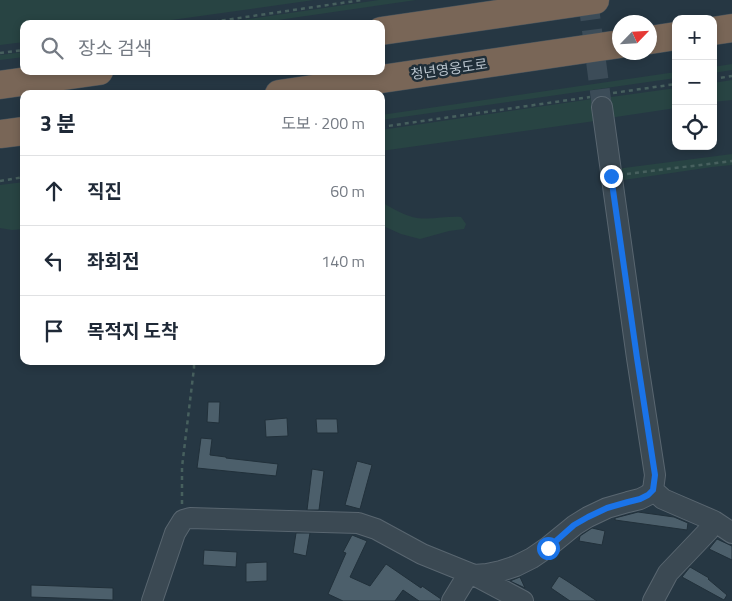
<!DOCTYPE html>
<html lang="ko">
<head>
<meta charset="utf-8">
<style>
	body { margin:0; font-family:"Titillium Web","Noto Sans KR",sans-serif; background:#f6f6f7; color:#1f2937 }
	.controls { position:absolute; right:15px; top:15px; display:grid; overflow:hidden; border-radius:10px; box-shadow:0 2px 8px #0003 }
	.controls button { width:45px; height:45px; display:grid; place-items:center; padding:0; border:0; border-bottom:1px solid #e0e1e3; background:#fff; color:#1f2937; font:25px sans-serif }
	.compass { position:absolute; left:612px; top:15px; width:45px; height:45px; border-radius:50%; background:#fff; box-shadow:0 2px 8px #0003; rotate:65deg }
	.stop { position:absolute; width:15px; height:15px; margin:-11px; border:4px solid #1a73e8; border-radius:50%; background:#fff }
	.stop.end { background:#1a73e8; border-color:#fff; box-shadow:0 1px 5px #0008 }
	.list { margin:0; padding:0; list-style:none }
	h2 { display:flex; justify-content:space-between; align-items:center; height:65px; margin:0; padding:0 20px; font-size:21px }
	h2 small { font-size:16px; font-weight:400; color:#747a83 }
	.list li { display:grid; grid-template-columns:32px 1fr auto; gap:15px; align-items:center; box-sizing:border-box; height:70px; padding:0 20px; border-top:1px solid #e0e1e3 }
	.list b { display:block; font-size:19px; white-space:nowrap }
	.list em { font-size:16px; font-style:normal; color:#747a83 }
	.icon { flex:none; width:28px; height:28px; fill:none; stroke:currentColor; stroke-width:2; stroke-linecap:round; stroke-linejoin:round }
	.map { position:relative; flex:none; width:732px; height:601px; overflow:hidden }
	.search { position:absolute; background:#fff; box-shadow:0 2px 8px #0003; left:20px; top:20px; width:365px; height:55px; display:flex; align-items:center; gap:12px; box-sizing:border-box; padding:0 18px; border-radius:10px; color:#747a83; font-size:19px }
	.panel { position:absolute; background:#fff; box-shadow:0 2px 8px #0003; left:20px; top:90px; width:365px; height:275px; border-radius:10px }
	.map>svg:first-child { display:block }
	.green { fill:#284443 }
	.building { fill:#4c5f6b; stroke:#21303a }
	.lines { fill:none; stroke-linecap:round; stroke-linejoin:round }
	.minor-tunnel { stroke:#3c4c58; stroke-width:20; stroke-dasharray:20 10; stroke-linecap:butt }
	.minor-casing { stroke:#596670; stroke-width:22 }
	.highway-casing { stroke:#45535d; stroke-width:29 }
	.path { stroke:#47605e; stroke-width:2.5; stroke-dasharray:4 4; stroke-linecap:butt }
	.minor { stroke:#3b4953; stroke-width:20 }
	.highway { stroke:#796657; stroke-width:28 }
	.route { stroke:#1a73e8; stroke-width:6 }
	.labels { text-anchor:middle; stroke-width:5; stroke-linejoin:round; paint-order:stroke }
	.street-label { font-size:14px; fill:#b8c3cc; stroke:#1f2e38 }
</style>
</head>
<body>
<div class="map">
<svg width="732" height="601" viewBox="0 0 732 601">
	<rect width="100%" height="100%" fill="#263743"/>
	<path class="green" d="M 0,0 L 314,0 L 143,24 L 24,24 L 24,42 L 0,45 Z
		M 379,0 L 416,0 L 251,24 L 215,24 Z
		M 24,52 L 24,57 L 0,60 L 0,55 Z
		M 732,64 L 732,70 L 713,73 L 713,67 Z
		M 676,72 L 676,78 L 381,120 L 381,115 Z
		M 732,80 L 732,100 L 713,102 L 713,83 Z
		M 676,88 L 676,108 L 609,118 L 604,98 Z
		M 592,99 L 595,121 L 381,151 L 381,130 Z
		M 732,154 L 732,165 L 712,167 L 617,181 L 616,169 Z
		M 24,182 L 24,229 L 12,230 L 0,228 L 0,185 Z
		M 381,202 C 392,208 405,216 417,218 C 432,220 446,216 461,217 L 466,224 L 464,229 L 449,231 L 420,239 L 401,234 L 381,225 Z"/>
	<path class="building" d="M 208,402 L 220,402 L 219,423 L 207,422 Z
		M 287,418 L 288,436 L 266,437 L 265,420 Z
		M 316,419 L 337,419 L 338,433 L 317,433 Z
		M 201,438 L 212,439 L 210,455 L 226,457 L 226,458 L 278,464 L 276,476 L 197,468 Z
		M 357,461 L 372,465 L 360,509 L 345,505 Z
		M 312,469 L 324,471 L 319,510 L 307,510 Z
		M 638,512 L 674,517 L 688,523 L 687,530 L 615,520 L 615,518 Z
		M 592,528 L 605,531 L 602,545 L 579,541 L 580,536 Z
		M 296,533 L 310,533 L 306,556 L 293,553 Z
		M 352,535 L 367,541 L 350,577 L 370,586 L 386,564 L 421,588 L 422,586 L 441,599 L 440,601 L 419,601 L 403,590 L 395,601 L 343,601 L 328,594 L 346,553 L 343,552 Z
		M 717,539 L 732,546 L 732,560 L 709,549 Z
		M 204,550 L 237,552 L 236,567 L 203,565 Z
		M 267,562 L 267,581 L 246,582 L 246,563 Z
		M 690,567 L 709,578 L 708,579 L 727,595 L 724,600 L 682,577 Z
		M 559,576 L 567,581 L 597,601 L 570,601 L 551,588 Z
		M 520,577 L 525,588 L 510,581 Z
		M 31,585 L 113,588 L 113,600 L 31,597 Z"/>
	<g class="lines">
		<path class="minor-tunnel" d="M 588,0 L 602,107"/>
		<g class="minor-casing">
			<path id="minor" d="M 653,490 L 663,499 L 714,521 L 732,533
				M 474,575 L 523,601
				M 152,601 L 175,533 L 183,520 L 190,518 L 358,523 L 376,529 L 422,554 L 469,573 L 474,575 L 487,574 L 501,571 L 516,566 L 532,558 L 548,547 L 575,525 L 588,517 L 607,508 L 628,502 L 640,499 L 648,495 L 653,490 L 655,475 L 637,358 L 602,107
				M 452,601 L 469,573
				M 653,601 L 668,573 L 709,530 L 714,521"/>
		</g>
		<g class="highway-casing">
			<path id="highway" d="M 381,31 L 595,0
				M 713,31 L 732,28
				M 650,40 L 676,36
				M 0,85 L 99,71
				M 279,94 L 620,44
				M 0,134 L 24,131"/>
		</g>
		<path class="path" d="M 198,24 L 362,0
			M 0,53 L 24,50
			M 713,79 L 732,76
			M 613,93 L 676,84
			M 381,127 L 590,97
			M 627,174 L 732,161
			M 0,181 L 24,177
			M 182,504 L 182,467 L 194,368 L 194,361"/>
		<use href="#minor" class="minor"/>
		<use href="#highway" class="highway"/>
	</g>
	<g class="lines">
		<path class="route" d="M 548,548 L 574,525 L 588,517 L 607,508 L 628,502 L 640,499 L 648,495 L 653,490 L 655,475 L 637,358 L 611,176"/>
	</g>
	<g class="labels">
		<g class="street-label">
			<text transform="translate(449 69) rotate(-8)" y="5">청년영웅도로</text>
		</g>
	</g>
</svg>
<div class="controls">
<button>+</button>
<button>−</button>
<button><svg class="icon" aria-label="locate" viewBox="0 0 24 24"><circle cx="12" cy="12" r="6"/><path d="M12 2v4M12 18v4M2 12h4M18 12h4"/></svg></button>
</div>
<svg class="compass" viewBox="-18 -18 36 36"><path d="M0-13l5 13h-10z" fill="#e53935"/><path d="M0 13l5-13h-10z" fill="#747a83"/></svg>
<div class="stop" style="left:548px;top:548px"></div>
<div class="stop end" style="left:611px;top:176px"></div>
<div class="search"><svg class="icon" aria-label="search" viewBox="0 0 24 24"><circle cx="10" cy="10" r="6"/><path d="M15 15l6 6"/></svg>장소 검색</div>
<section class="panel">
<h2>3 분<small>도보 · 200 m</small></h2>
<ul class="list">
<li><svg class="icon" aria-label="ahead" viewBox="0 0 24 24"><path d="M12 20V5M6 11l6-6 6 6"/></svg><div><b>직진</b></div><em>60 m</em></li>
<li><svg class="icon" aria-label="left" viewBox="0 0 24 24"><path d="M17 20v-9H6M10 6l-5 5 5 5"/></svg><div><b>좌회전</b></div><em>140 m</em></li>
<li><svg class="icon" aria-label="arrive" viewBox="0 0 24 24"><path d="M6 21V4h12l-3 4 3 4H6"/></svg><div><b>목적지 도착</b></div></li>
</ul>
</section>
</div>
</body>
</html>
